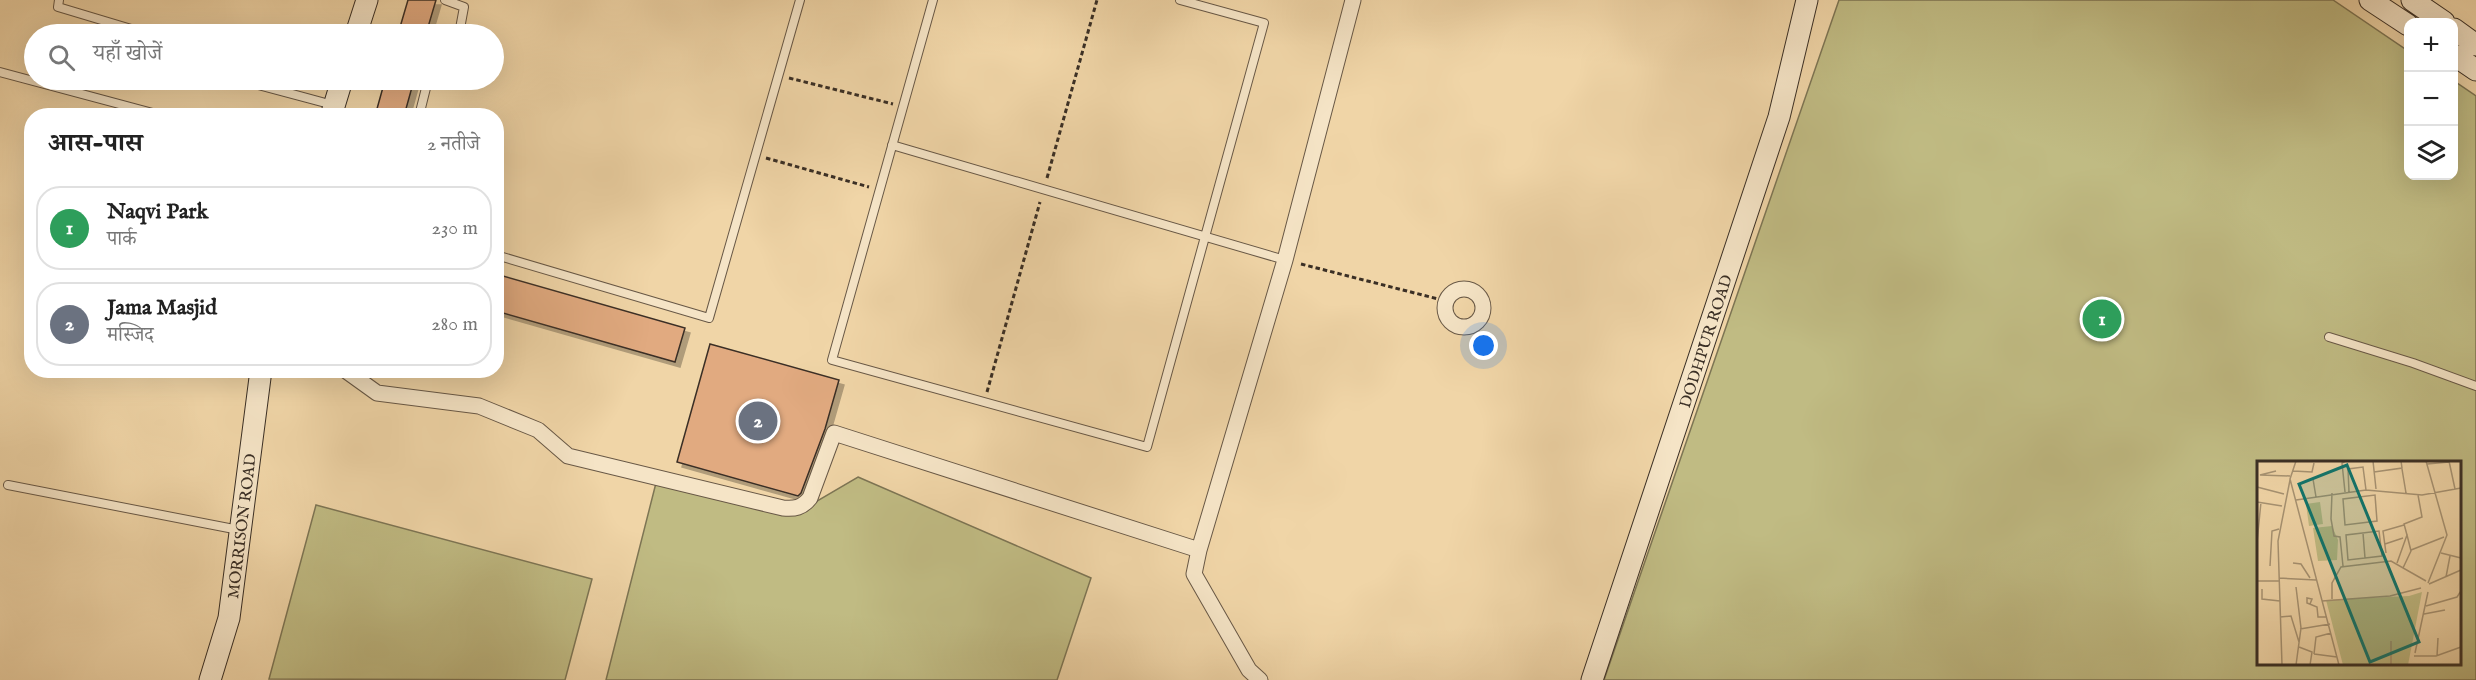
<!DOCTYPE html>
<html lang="hi">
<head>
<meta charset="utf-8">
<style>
	body { margin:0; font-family:"IM FELL English","Noto Serif Devanagari",serif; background:#f6f6f6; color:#222 }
	.controls { position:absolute; right:18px; top:18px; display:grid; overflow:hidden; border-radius:12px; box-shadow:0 6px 24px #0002 }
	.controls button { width:54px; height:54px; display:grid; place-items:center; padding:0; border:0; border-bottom:2px solid #e0e0e0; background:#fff; color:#222; font:30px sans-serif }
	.you { position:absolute; left:1484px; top:346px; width:21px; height:21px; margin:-15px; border:4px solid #fff; border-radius:50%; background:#1a73e8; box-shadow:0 0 0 9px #1a73e833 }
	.badge { display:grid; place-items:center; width:39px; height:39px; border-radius:50%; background:#8f2418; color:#fff; font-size:20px; font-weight:700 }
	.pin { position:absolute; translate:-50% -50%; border:3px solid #fff; box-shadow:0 2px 6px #0006 }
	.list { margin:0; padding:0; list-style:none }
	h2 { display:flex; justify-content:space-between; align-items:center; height:78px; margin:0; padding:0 24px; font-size:26px }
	h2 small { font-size:20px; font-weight:400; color:#767676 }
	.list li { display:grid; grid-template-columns:39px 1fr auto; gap:18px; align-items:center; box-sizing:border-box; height:84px; margin:0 12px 12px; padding:0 12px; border:2px solid #e0e0e0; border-radius:24px }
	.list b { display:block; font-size:22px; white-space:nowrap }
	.list p { margin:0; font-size:20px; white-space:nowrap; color:#767676 }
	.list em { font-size:20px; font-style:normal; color:#767676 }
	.icon { flex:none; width:33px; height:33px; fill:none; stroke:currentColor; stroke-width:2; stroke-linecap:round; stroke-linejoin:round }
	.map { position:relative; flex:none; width:2476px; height:680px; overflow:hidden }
	.search { position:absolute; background:#fff; box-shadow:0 6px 24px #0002; left:24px; top:24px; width:480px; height:66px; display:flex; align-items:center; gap:15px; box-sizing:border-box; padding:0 21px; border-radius:33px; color:#767676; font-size:22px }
	.panel { position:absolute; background:#fff; box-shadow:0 6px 24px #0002; left:24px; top:108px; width:480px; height:270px; border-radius:24px }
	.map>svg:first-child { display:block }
	.green { fill:#c0bb83; stroke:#7d7554; stroke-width:1.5; fill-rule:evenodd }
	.building { fill:#e1aa80; stroke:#3a2f25; stroke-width:1.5; filter:url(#shadow) }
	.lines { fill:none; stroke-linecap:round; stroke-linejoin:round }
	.lane-casing { stroke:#685846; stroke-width:10 }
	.street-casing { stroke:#685846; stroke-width:17 }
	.secondary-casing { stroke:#3a2f25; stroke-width:23 }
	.path { stroke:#3a2f25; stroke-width:3; stroke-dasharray:4.5 3; stroke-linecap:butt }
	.lane { stroke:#f5e4c6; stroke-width:8 }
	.street { stroke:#f5e4c6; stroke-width:15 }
	.secondary { stroke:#f5e4c6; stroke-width:21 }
	.labels { text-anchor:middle; stroke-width:5; stroke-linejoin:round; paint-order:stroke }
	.street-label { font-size:16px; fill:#3a2f25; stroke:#f5e4c6 }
	.inset-road { fill:none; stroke:#a79373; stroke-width:1.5 }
	.view { fill:#0f766e; fill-opacity:0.15; stroke:#0f766e; stroke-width:3 }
	.inset-edge { fill:none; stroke:#3a2f25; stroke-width:3 }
</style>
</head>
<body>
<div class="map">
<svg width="2476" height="680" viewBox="0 0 2476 680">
	<defs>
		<filter id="shadow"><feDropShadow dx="5" dy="5" stdDeviation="0" flood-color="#0004"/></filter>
	</defs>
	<rect width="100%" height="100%" fill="#f0d5a7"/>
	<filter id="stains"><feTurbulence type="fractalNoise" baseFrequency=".00333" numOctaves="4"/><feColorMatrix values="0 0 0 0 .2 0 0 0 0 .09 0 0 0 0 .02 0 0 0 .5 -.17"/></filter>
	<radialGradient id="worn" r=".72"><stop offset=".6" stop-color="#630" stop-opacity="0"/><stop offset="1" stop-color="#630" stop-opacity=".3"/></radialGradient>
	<path class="green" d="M 1839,0 L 2333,0 L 2408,51 L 2408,176 L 2454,176 L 2454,81 L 2476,96 L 2476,680 L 1604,680 ZM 2258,462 L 2460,462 L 2460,664 L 2258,664 Z
		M 858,477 L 1091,578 L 1057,680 L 606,680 L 657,479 L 795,514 Z
		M 316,505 L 592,579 L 565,680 L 269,679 Z"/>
	<path class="building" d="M 408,0 L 436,0 L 426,34 L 398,34 Z
		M 385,80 L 414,80 L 404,116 L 375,116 Z
		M 496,274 L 685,328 L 675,362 L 496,311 Z
		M 710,344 L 839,380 L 825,429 L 801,493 L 798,496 L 677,462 Z"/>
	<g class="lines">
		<g class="lane-casing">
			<path id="lane" d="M 59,0 L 58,7 L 148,34
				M 445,0 L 464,7 L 459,34
				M 933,0 L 832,360 L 1147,447 L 1264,23 L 1180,0
				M 0,72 L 164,116
				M 240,80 L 333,105
				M 419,116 L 428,80
				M 892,145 L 1285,260
				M 496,255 L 709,318 L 800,0
				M 2329,337 L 2413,363 L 2476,386
				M 8,485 L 239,530"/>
		</g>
		<g class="street-casing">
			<path id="street" d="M1445 308a19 19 0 1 1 38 0a19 19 0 1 1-38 0Z
				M 345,370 L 377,393 L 479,406 L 538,430 L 568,456 L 783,508 C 795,509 802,508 810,498 L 834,433 L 1199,550
				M 1260,680 L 1249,670 L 1194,574 L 1199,550 L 1285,260 L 1353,0"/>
		</g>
		<g class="secondary-casing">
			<path id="secondary" d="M 2370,0 L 2408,25
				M 2412,0 L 2444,22
				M 2454,29 L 2476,45
				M 356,34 L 367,0
				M 2454,55 L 2476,70
				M 331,116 L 342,80
				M 210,680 L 229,618 L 261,370
				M 1592,680 L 1779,117 L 1807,0"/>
		</g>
		<path class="path" d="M 789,78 L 893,104
			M 766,158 L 869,187
			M 1047,178 L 1097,0
			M 1301,264 L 1446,301
			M 987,392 L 1040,202"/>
		<use href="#lane" class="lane"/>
		<use href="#street" class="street"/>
		<use href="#secondary" class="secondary"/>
	</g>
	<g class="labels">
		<g class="street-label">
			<text transform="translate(1705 341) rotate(-72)" y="6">DODHPUR ROAD</text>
			<text transform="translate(241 526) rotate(-83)" y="6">MORRISON ROAD</text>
		</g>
	</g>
	<g transform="translate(2257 461)">
		<rect width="204" height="204" fill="#f0d5a7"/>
		<path d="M 63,41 L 66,63 L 52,65 L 49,43 ZM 75,65 L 81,79 L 80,99 L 61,100 L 56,67 ZM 165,131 L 151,204 L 86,204 L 69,139 L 152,135 Z" fill="#c0bb83"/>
		<path class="inset-road" d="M 39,0 L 33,18 L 82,204M 116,0 L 119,28M 169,0 L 190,74 L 171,122M 192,0 L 198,28M 170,3 L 192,1M 145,8 L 149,32M 19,10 L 3,14 L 33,15M 36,10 L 55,11 L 57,2M 117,11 L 145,7 L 144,0M 56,18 L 59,36M 0,26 L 27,33M 88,31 L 85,2 L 89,0M 92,31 L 91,8 L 106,6 L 109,29M 75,32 L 74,58 L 77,75 L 83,76 L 86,105M 118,34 L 120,60 L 88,64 L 86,38 ZM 39,39 L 109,29 L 165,34 L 204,27M 0,41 L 25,45M 122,70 L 125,95 L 91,99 L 89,74 ZM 106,72 L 108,97M 0,81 L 4,41M 128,83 L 146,77M 154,89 L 187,76M 129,92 L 126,70 L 147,64M 184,92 L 204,97M 36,102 L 44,103 L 53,117M 140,102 L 150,74 L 147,63 L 165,56 L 161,34M 13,105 L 15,70 L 22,68M 146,107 L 154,90 L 150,74M 189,116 L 193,95M 22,117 L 59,119M 0,120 L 22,120M 172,123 L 204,109M 5,128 L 5,138 L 23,140M 75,138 L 75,122 L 84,106 L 134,100 L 169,120M 65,140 L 133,135 L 164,127M 53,143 L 55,138 L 50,137 L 50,142 L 60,146 L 61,156 L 70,156M 169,145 L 200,136 L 204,130M 167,153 L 188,149M 23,156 L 34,155 L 42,181M 43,168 L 73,163M 134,180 L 134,204M 42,186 L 55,191 L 53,204M 158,192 L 171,131M 57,193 L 59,176 L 74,172M 57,193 L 80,196M 157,195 L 179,195 L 204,186M 180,195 L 181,177M 25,204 L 21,80 L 33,19M 39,204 L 44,167 L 39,126"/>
		<path class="view" d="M 90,4 L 162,181 L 113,201 L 42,23 Z"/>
		<rect width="204" height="204" class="inset-edge"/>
	</g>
	<rect width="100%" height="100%" filter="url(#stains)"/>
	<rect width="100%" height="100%" fill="url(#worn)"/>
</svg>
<div class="controls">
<button>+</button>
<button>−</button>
<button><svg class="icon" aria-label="layers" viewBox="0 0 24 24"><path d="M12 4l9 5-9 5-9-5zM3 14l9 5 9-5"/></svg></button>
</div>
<div class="you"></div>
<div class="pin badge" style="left:2102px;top:319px;background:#2e9e5b">1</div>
<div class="pin badge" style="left:758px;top:421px;background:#6b7280">2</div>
<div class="search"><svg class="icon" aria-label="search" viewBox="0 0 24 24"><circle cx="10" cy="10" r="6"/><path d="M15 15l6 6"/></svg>यहाँ खोजें</div>
<section class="panel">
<h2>आस-पास<small>2 नतीजे</small></h2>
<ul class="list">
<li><span class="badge" style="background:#2e9e5b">1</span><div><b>Naqvi Park</b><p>पार्क</p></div><em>230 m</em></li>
<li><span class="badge" style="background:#6b7280">2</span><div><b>Jama Masjid</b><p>मस्जिद</p></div><em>280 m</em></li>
</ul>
</section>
</div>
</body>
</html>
